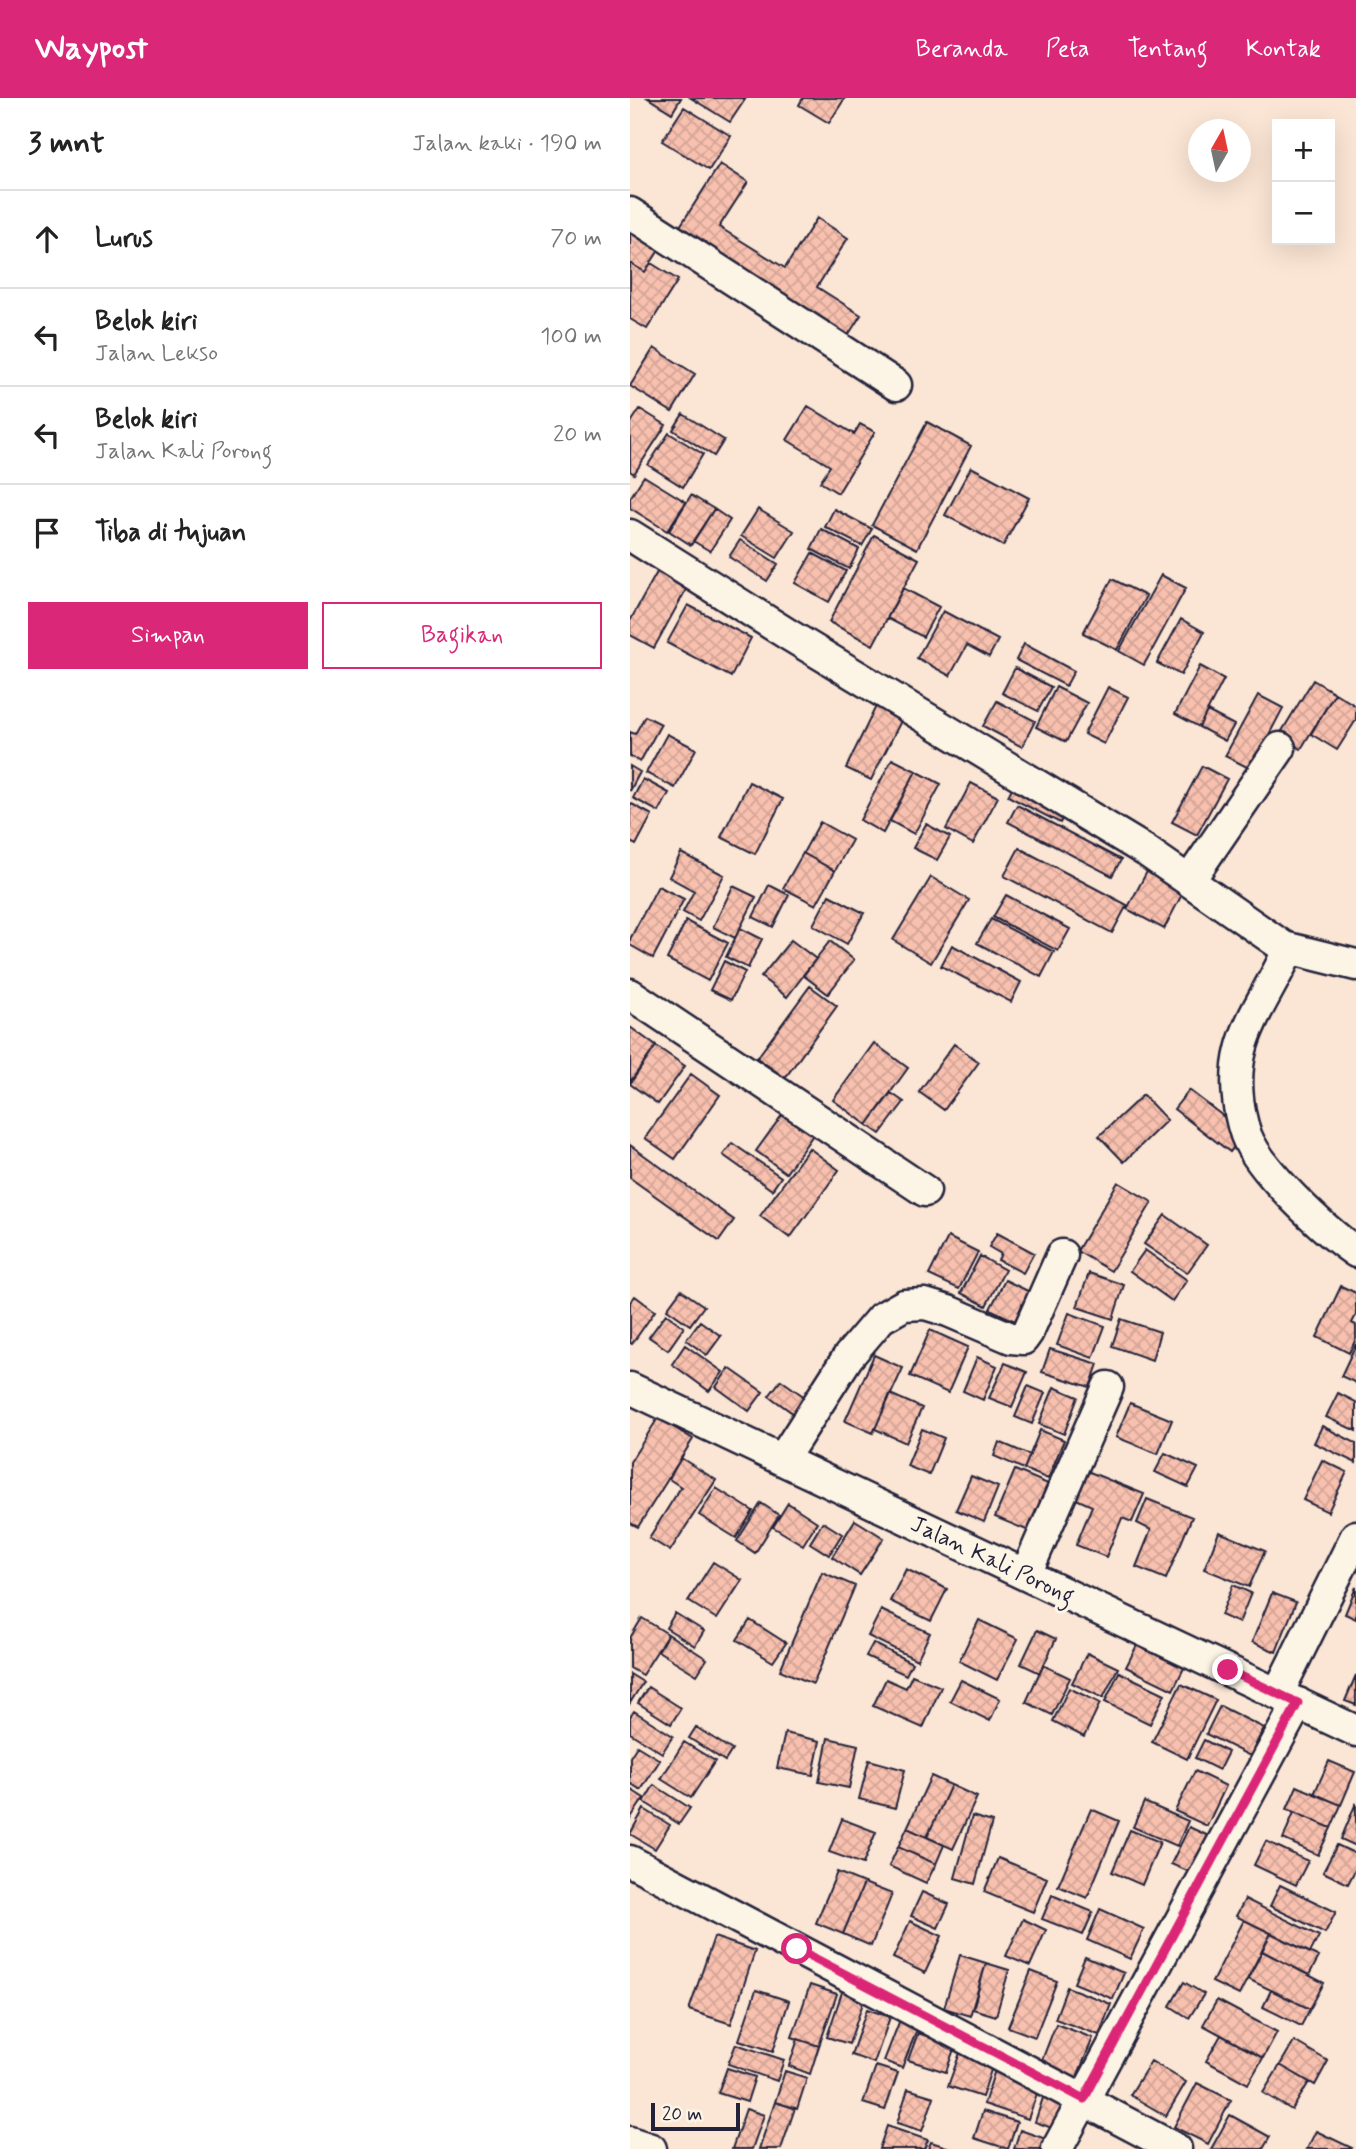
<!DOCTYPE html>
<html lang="id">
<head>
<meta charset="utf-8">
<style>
	body { margin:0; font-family:Mynerve,sans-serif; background:#f2f2f2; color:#222 }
	.controls { position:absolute; right:21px; top:21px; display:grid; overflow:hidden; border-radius:0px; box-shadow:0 7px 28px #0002 }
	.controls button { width:63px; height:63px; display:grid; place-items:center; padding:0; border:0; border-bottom:2px solid #e0e0e0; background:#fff; color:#222; font:35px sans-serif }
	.compass { position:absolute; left:558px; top:21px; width:63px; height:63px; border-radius:50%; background:#fff; box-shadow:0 7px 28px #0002; rotate:9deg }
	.scale { position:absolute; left:21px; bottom:18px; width:89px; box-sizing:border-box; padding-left:7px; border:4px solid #22223b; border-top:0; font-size:19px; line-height:24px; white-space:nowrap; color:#22223b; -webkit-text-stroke:5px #fcf5e5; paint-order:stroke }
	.stop { position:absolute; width:21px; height:21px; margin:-16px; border:5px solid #db2777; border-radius:50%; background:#fff }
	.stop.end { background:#db2777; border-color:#fff; box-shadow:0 2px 7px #0008 }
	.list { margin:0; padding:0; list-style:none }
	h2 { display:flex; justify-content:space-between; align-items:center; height:91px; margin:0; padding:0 28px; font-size:30px }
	h2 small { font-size:23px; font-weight:400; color:#767676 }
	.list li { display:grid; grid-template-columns:46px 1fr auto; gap:21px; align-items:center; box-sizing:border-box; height:98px; padding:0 28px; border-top:2px solid #e0e0e0 }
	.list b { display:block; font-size:26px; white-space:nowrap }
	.list p { margin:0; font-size:23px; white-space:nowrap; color:#767676 }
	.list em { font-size:23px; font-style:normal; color:#767676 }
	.actions { display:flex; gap:14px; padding:21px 28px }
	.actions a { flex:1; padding:16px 0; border:2px solid #db2777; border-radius:0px; text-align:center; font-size:24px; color:#db2777 }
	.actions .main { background:#db2777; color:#fff }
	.icon { flex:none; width:38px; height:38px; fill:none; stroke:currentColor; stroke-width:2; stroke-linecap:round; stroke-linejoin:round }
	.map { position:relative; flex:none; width:726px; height:2051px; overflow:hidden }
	header { display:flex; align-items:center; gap:42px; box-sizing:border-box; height:98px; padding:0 35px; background:#db2777; color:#fff }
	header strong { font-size:33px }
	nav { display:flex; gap:38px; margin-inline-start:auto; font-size:24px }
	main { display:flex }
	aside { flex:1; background:#fff }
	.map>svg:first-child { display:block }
	.building { fill:url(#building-cross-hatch); stroke:#22223b; stroke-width:2 }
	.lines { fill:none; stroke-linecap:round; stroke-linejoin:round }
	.minor-casing { stroke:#22223b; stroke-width:35 }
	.minor { stroke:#fcf5e5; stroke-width:30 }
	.route { stroke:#db2777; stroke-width:9 }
	.labels { text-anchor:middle; stroke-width:6; stroke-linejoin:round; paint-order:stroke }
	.street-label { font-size:23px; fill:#22223b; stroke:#fcf5e5 }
</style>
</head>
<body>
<header>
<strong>Waypost</strong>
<nav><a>Beranda</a><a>Peta</a><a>Tentang</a><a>Kontak</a></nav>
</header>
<main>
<aside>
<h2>3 mnt<small>Jalan kaki · 190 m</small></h2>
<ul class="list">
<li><svg class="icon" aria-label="ahead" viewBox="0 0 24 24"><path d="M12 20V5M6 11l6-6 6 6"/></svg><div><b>Lurus</b></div><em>70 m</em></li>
<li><svg class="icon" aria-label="left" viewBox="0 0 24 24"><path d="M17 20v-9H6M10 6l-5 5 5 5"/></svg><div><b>Belok kiri</b><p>Jalan Lekso</p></div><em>100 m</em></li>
<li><svg class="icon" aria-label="left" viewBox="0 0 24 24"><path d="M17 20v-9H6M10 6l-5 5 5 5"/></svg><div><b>Belok kiri</b><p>Jalan Kali Porong</p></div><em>20 m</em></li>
<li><svg class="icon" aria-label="arrive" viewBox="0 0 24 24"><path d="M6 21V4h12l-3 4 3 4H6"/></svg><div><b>Tiba di tujuan</b></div></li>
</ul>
<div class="actions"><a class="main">Simpan</a><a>Bagikan</a></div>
</aside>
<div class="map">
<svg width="726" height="2051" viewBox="0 0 726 2051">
	<defs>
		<pattern id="building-cross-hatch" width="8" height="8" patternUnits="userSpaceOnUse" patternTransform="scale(1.75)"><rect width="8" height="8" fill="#f8c0ae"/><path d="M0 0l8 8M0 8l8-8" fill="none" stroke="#d4a597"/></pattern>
	</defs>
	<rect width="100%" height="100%" fill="#fbe5d4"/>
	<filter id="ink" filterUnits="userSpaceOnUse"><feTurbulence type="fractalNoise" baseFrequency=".0143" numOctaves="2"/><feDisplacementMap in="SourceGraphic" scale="14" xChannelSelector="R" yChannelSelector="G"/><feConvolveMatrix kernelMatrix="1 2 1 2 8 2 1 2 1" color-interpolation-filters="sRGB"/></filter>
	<g filter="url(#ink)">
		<path class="building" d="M 18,0 L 51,0 L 42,15 Z
			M 61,0 L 116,0 L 100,24 Z
			M 173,0 L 215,0 L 199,25 L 169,7 Z
			M 54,9 L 101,38 L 79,72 L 32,43 Z
			M 90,66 L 118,84 L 89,129 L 155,170 L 187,120 L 218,140 L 187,189 L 231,217 L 217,239 L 47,133 Z
			M 0,129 L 31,149 L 15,174 L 0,165 Z
			M 0,165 L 15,174 L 21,165 L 48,182 L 17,231 L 0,221 Z
			M 24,250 L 65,276 L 42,314 L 0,288 Z
			M 178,308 L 224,336 L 230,326 L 245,334 L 208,395 L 190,384 L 200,368 L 157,342 Z
			M 10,311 L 36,327 L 4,376 L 0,373 L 0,326 Z
			M 53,316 L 94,342 L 84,358 L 43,332 Z
			M 297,324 L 341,348 L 287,451 L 242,427 Z
			M 39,335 L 73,356 L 53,389 L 18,367 Z
			M 341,369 L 399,400 L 373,448 L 315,417 Z
			M 14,378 L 56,404 L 37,433 L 0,410 L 0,400 Z
			M 61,397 L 84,411 L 61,447 L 39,433 Z
			M 84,411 L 100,422 L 80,453 L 63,443 Z
			M 128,411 L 164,433 L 147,460 L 111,438 Z
			M 204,411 L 242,431 L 232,448 L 195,429 Z
			M 191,431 L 229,451 L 219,471 L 181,451 Z
			M 244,437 L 289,461 L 243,547 L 199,524 Z
			M 110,442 L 148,466 L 137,483 L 99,459 Z
			M 182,455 L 216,473 L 199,504 L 165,485 Z
			M 27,474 L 57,490 L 24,550 L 0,537 L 0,523 Z
			M 531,477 L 556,490 L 514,567 L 489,553 Z
			M 482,481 L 516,498 L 487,552 L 453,535 Z
			M 273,490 L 309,509 L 293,539 L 257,520 Z
			M 58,507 L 121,540 L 101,579 L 37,545 Z
			M 313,513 L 368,542 L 359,559 L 337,547 L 320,578 L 287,560 Z
			M 551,521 L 574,534 L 551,577 L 527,565 Z
			M 394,546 L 444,573 L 436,588 L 386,562 Z
			M 570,568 L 594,581 L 569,629 L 545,616 Z
			M 385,570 L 421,589 L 408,613 L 372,595 Z
			M 683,582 L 705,595 L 671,651 L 649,638 Z
			M 426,589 L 457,605 L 436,644 L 406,629 Z
			M 478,589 L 498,599 L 474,646 L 454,636 Z
			M 705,595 L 726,608 L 726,622 L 707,652 L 681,636 Z
			M 628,597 L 653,610 L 621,671 L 595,658 Z
			M 249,602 L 275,615 L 241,682 L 216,670 Z
			M 367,603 L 405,623 L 392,649 L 353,628 Z
			M 577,613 L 604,627 L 595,643 L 569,629 Z
			M 15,618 L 31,626 L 10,664 L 0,658 L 0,634 L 5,636 Z
			M 37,636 L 66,651 L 45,690 L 16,675 Z
			M 262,661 L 286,673 L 253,735 L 230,722 Z
			M 0,668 L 10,674 L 0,693 Z
			M 572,668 L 597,681 L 567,737 L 542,724 Z
			M 286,673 L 311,686 L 284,736 L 260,723 Z
			M 13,681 L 39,695 L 29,714 L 3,700 Z
			M 386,682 L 438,710 L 430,725 L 378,698 Z
			M 119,684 L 153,701 L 125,756 L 91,739 Z
			M 341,685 L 368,699 L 343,746 L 316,731 Z
			M 0,705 L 22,717 L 6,747 L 0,744 Z
			M 387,707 L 491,762 L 482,778 L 378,724 Z
			M 190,724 L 222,742 L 205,773 L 173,755 Z
			M 296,726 L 320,739 L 307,762 L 283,750 Z
			M 389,750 L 497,807 L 482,835 L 374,778 Z
			M 51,755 L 94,777 L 69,823 L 53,814 L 64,793 L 39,779 Z
			M 173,755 L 205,773 L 186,807 L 153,790 Z
			M 521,766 L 558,785 L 534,831 L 497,811 Z
			M 301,779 L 339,802 L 301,865 L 263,842 Z
			M 139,787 L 159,797 L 143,829 L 123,819 Z
			M 28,788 L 54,801 L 23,860 L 0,847 L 0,841 Z
			M 103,788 L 126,799 L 105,840 L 83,829 Z
			M 199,797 L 234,815 L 217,846 L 183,827 Z
			M 376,797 L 440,831 L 428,853 L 363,819 Z
			M 361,821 L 424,854 L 411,879 L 347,845 Z
			M 56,823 L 98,845 L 78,883 L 37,861 Z
			M 110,830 L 132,841 L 118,870 L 96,859 Z
			M 161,842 L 186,861 L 157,899 L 131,879 Z
			M 200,843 L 224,862 L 198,896 L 173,877 Z
			M 322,847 L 391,884 L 381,904 L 311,868 Z
			M 94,863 L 115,874 L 101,902 L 80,892 Z
			M 180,888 L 207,908 L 155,980 L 127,960 Z
			M 0,929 L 26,948 L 0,984 Z
			M 244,945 L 278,970 L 237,1027 L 203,1002 Z
			M 324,946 L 349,964 L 314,1012 L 289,994 Z
			M 26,948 L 55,968 L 28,1006 L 0,986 Z
			M 61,976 L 90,997 L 45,1061 L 15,1040 Z
			M 559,992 L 615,1035 L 600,1054 L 544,1011 Z
			M 261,995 L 274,1004 L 250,1036 L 237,1027 Z
			M 513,997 L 537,1022 L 494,1064 L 469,1038 Z
			M 155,1013 L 185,1034 L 156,1075 L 126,1053 Z
			M 102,1045 L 151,1079 L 142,1092 L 93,1057 Z
			M 0,1047 L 104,1122 L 89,1143 L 0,1080 Z
			M 179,1050 L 209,1072 L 160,1140 L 130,1118 Z
			M 488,1084 L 522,1104 L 481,1173 L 447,1153 Z
			M 535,1117 L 577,1147 L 557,1175 L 514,1146 Z
			M 367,1135 L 404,1155 L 393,1175 L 368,1162 L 371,1156 L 359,1149 Z
			M 318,1139 L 348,1154 L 329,1191 L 299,1177 Z
			M 515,1152 L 557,1182 L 542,1203 L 500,1173 Z
			M 350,1158 L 375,1172 L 356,1208 L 331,1195 Z
			M 459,1175 L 494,1187 L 483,1221 L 447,1209 Z
			M 375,1182 L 400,1194 L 385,1223 L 360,1211 Z
			M 711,1188 L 726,1195 L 726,1217 L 722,1225 L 726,1227 L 726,1241 L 719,1255 L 687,1239 Z
			M 51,1192 L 74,1208 L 60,1227 L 37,1211 Z
			M 5,1198 L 25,1213 L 2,1246 L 0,1245 L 0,1204 Z
			M 439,1215 L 475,1228 L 463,1260 L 427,1247 Z
			M 36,1216 L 54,1229 L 38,1252 L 19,1239 Z
			M 491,1221 L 530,1234 L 522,1262 L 482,1248 Z
			M 70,1223 L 91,1238 L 77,1257 L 56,1242 Z
			M 300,1232 L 338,1249 L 318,1295 L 280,1278 Z
			M 726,1246 L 726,1285 L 711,1278 Z
			M 55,1247 L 93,1274 L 79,1293 L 42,1266 Z
			M 420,1251 L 468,1266 L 460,1289 L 412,1274 Z
			M 244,1257 L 273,1270 L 243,1335 L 215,1323 Z
			M 347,1259 L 367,1268 L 353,1302 L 333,1293 Z
			M 375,1265 L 397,1274 L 382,1309 L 359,1300 Z
			M 99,1270 L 133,1294 L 119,1313 L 86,1289 Z
			M 151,1282 L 183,1305 L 171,1321 L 139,1298 Z
			M 398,1288 L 415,1295 L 402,1326 L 385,1319 Z
			M 424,1289 L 448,1299 L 434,1336 L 409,1326 Z
			M 708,1295 L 726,1304 L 726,1333 L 696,1319 Z
			M 260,1296 L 292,1310 L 276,1345 L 245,1331 Z
			M 500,1305 L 542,1322 L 528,1356 L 486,1339 Z
			M 28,1320 L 63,1341 L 8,1429 L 0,1425 L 0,1364 Z
			M 692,1328 L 726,1345 L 726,1365 L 684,1345 Z
			M 292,1331 L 314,1340 L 299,1377 L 277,1368 Z
			M 410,1332 L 434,1342 L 418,1381 L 394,1371 Z
			M 369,1344 L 400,1357 L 394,1371 L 364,1358 Z
			M 535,1355 L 568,1370 L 558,1389 L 525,1374 Z
			M 51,1360 L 86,1382 L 40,1453 L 19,1440 L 51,1389 L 39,1381 Z
			M 692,1362 L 717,1374 L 698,1414 L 673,1402 Z
			M 385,1372 L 418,1386 L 399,1433 L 365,1419 Z
			M 457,1373 L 514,1396 L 502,1424 L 492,1420 L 476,1459 L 446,1447 L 462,1408 L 446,1401 Z
			M 341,1378 L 368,1389 L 354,1424 L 326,1412 Z
			M 86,1390 L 123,1413 L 106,1440 L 69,1417 Z
			M 517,1401 L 562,1419 L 536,1481 L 506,1469 L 521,1432 L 507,1425 Z
			M 131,1405 L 149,1417 L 125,1455 L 107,1443 Z
			M 158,1405 L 187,1424 L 173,1447 L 143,1429 Z
			M 225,1422 L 254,1440 L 230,1477 L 202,1459 Z
			M 193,1424 L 212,1436 L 199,1457 L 180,1445 Z
			M 589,1434 L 635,1453 L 619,1489 L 574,1471 Z
			M 83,1464 L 112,1482 L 87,1521 L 58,1503 Z
			M 276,1471 L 317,1491 L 301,1523 L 260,1503 Z
			M 192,1474 L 225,1488 L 183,1586 L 150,1572 Z
			M 603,1487 L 621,1495 L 609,1525 L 591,1517 Z
			M 726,1489 L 726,1521 L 715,1516 Z
			M 642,1495 L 666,1504 L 646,1554 L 622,1544 Z
			M 251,1512 L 300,1535 L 287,1562 L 238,1538 Z
			M 45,1515 L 74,1533 L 65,1548 L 36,1530 Z
			M 12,1520 L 38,1536 L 12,1577 L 0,1570 L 0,1540 Z
			M 120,1522 L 156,1545 L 143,1564 L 107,1542 Z
			M 349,1522 L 388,1541 L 367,1582 L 329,1563 Z
			M 407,1532 L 426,1541 L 410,1575 L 391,1566 Z
			M 38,1536 L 77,1561 L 67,1577 L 28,1553 Z
			M 243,1545 L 282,1565 L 276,1577 L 236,1558 Z
			M 507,1547 L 554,1570 L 543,1592 L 496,1569 Z
			M 457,1555 L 488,1570 L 473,1600 L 442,1585 Z
			M 413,1567 L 440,1580 L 422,1617 L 396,1604 Z
			M 489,1574 L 535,1596 L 520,1626 L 475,1604 Z
			M 0,1576 L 13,1584 L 0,1605 Z
			M 282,1577 L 311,1589 L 293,1630 L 243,1608 L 256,1581 L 276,1590 Z
			M 726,1577 L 726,1607 L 715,1603 Z
			M 331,1582 L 370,1601 L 360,1623 L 320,1603 Z
			M 551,1586 L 586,1602 L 557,1661 L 522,1644 Z
			M 18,1589 L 51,1610 L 41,1626 L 8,1605 Z
			M 439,1590 L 470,1605 L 454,1639 L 423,1623 Z
			M 590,1608 L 634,1630 L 620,1658 L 576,1636 Z
			M 4,1613 L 43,1638 L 32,1655 L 0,1635 L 0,1619 Z
			M 66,1629 L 102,1652 L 95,1663 L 59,1640 Z
			M 155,1635 L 190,1643 L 183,1677 L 147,1670 Z
			M 198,1640 L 228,1647 L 219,1690 L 189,1684 Z
			M 574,1642 L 598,1654 L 589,1672 L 565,1660 Z
			M 54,1644 L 85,1663 L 61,1700 L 31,1681 Z
			M 7,1648 L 30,1662 L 11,1692 L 0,1685 L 0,1659 Z
			M 239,1662 L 275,1672 L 265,1710 L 229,1701 Z
			M 699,1663 L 725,1674 L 711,1707 L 684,1696 Z
			M 565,1673 L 596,1688 L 577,1728 L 545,1713 Z
			M 301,1678 L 321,1687 L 297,1739 L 277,1730 Z
			M 24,1687 L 60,1710 L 49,1726 L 14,1704 Z
			M 321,1687 L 347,1699 L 323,1751 L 297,1739 Z
			M 667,1688 L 711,1707 L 701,1730 L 657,1711 Z
			M 0,1691 L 14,1700 L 0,1721 Z
			M 514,1704 L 558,1723 L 547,1748 L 503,1729 Z
			M 726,1705 L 726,1748 L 711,1741 Z
			M 14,1711 L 40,1727 L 25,1751 L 0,1736 Z
			M 461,1711 L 489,1723 L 457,1800 L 428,1788 Z
			M 664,1714 L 701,1730 L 688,1757 L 653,1741 Z
			M 342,1718 L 362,1724 L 345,1786 L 325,1780 Z
			M 212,1721 L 246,1734 L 233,1766 L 199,1754 Z
			M 559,1729 L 581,1739 L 564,1776 L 541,1766 Z
			M 277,1730 L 314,1747 L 306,1766 L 268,1749 Z
			M 500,1732 L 530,1744 L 512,1787 L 482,1774 Z
			M 636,1743 L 678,1763 L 666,1787 L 624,1767 Z
			M 707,1747 L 726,1756 L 726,1770 L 718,1786 L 693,1774 Z
			M 268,1749 L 306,1766 L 296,1785 L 259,1768 Z
			M 368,1760 L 417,1780 L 403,1814 L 354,1794 Z
			M 207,1774 L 234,1785 L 213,1836 L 186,1825 Z
			M 234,1785 L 262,1796 L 241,1848 L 213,1836 Z
			M 650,1787 L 706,1814 L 695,1835 L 640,1808 Z
			M 292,1794 L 319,1806 L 308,1830 L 281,1818 Z
			M 422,1797 L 463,1814 L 453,1837 L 412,1821 Z
			M 615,1801 L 689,1838 L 680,1855 L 606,1818 Z
			M 470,1811 L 514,1831 L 500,1861 L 457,1842 Z
			M 393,1821 L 416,1832 L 400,1868 L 376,1858 Z
			M 614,1822 L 641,1835 L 609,1897 L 582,1884 Z
			M 280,1823 L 312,1838 L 295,1875 L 263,1860 Z
			M 641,1835 L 689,1859 L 679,1877 L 632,1853 Z
			M 84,1839 L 125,1853 L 101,1926 L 59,1912 Z
			M 632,1853 L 694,1885 L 680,1911 L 618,1881 Z
			M 330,1857 L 356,1865 L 340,1918 L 314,1910 Z
			M 455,1859 L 494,1875 L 483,1901 L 444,1885 Z
			M 356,1865 L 379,1872 L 366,1918 L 343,1911 Z
			M 401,1873 L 427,1883 L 405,1939 L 378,1929 Z
			M 554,1884 L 574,1896 L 559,1920 L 540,1908 Z
			M 180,1887 L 207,1896 L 189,1948 L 162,1939 Z
			M 437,1889 L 481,1906 L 469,1937 L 425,1921 Z
			M 213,1891 L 235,1899 L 219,1946 L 197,1939 Z
			M 126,1892 L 159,1903 L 143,1953 L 109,1942 Z
			M 641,1892 L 680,1911 L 671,1928 L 633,1909 Z
			M 587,1902 L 647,1934 L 633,1960 L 573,1927 Z
			M 237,1911 L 260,1919 L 244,1965 L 221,1957 Z
			M 273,1914 L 291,1921 L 272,1970 L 254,1963 Z
			M 426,1926 L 463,1940 L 445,1984 L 409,1970 Z
			M 288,1935 L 325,1948 L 316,1974 L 278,1962 Z
			M 591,1937 L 633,1960 L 618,1986 L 576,1963 Z
			M 168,1941 L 189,1948 L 180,1976 L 159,1968 Z
			M 664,1943 L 698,1963 L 685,1987 L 650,1967 Z
			M 106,1946 L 154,1962 L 147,1983 L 98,1966 Z
			M 331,1952 L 364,1963 L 352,1999 L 318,1988 Z
			M 521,1963 L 556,1984 L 536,2018 L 500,1997 Z
			M 650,1967 L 679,1984 L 662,2012 L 633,1995 Z
			M 246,1968 L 268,1975 L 255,2012 L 233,2005 Z
			M 97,1970 L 125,1979 L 117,2004 L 88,1995 Z
			M 365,1972 L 410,1987 L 398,2021 L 354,2006 Z
			M 155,1973 L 177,1980 L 167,2011 L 145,2004 Z
			M 567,1985 L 601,2002 L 578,2046 L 544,2029 Z
			M 278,1991 L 304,1999 L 292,2033 L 267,2025 Z
			M 416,1991 L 444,2001 L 433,2034 L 405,2024 Z
			M 145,2004 L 165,2010 L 151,2051 L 129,2051 Z
			M 116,2011 L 134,2017 L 122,2051 L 102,2051 Z
			M 353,2013 L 387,2024 L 378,2051 L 344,2040 Z
			M 600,2017 L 640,2039 L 633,2051 L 581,2051 Z
			M 257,2028 L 298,2042 L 294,2051 L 249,2051 Z
			M 390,2032 L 422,2043 L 419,2051 L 384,2051 Z
			M 686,2033 L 722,2050 L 721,2051 L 677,2051 Z
			M 301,2044 L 323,2051 L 298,2051 Z"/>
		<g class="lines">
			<g class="minor-casing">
				<path id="minor" d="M 0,115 L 266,287
					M 0,437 L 159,537 L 516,753 L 654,849 L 726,867
					M 559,783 L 650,650
					M 654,849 L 655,859 C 642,888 618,922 611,952 C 604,979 607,1011 616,1037 C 629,1072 695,1133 726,1154
					M 0,896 L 295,1093
					M 0,1290 L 726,1633
					M 152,1362 L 218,1259 L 251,1220 L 274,1207 L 295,1206 L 318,1213 L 381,1240 L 393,1241 L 398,1234 L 432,1157
					M 396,1476 L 478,1289
					M 648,1595 L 726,1438
					M 0,1763 L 546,2051
					M 0,2044 L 21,2051
					M 427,2051 L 668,1605"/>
			</g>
			<use href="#minor" class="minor"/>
		</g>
	</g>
	<g class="lines" filter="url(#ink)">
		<path class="route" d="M 167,1851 L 454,2001 L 668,1605 L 598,1572"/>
	</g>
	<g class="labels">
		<g class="street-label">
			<text transform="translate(363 1461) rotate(25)" y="8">Jalan Kali Porong</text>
		</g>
	</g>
</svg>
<div class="controls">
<button>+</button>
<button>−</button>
</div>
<svg class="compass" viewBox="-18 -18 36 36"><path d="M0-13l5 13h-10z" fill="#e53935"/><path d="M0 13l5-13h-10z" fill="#767676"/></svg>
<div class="scale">20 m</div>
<div class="stop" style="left:167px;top:1851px"></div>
<div class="stop end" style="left:598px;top:1572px"></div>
</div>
</main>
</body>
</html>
